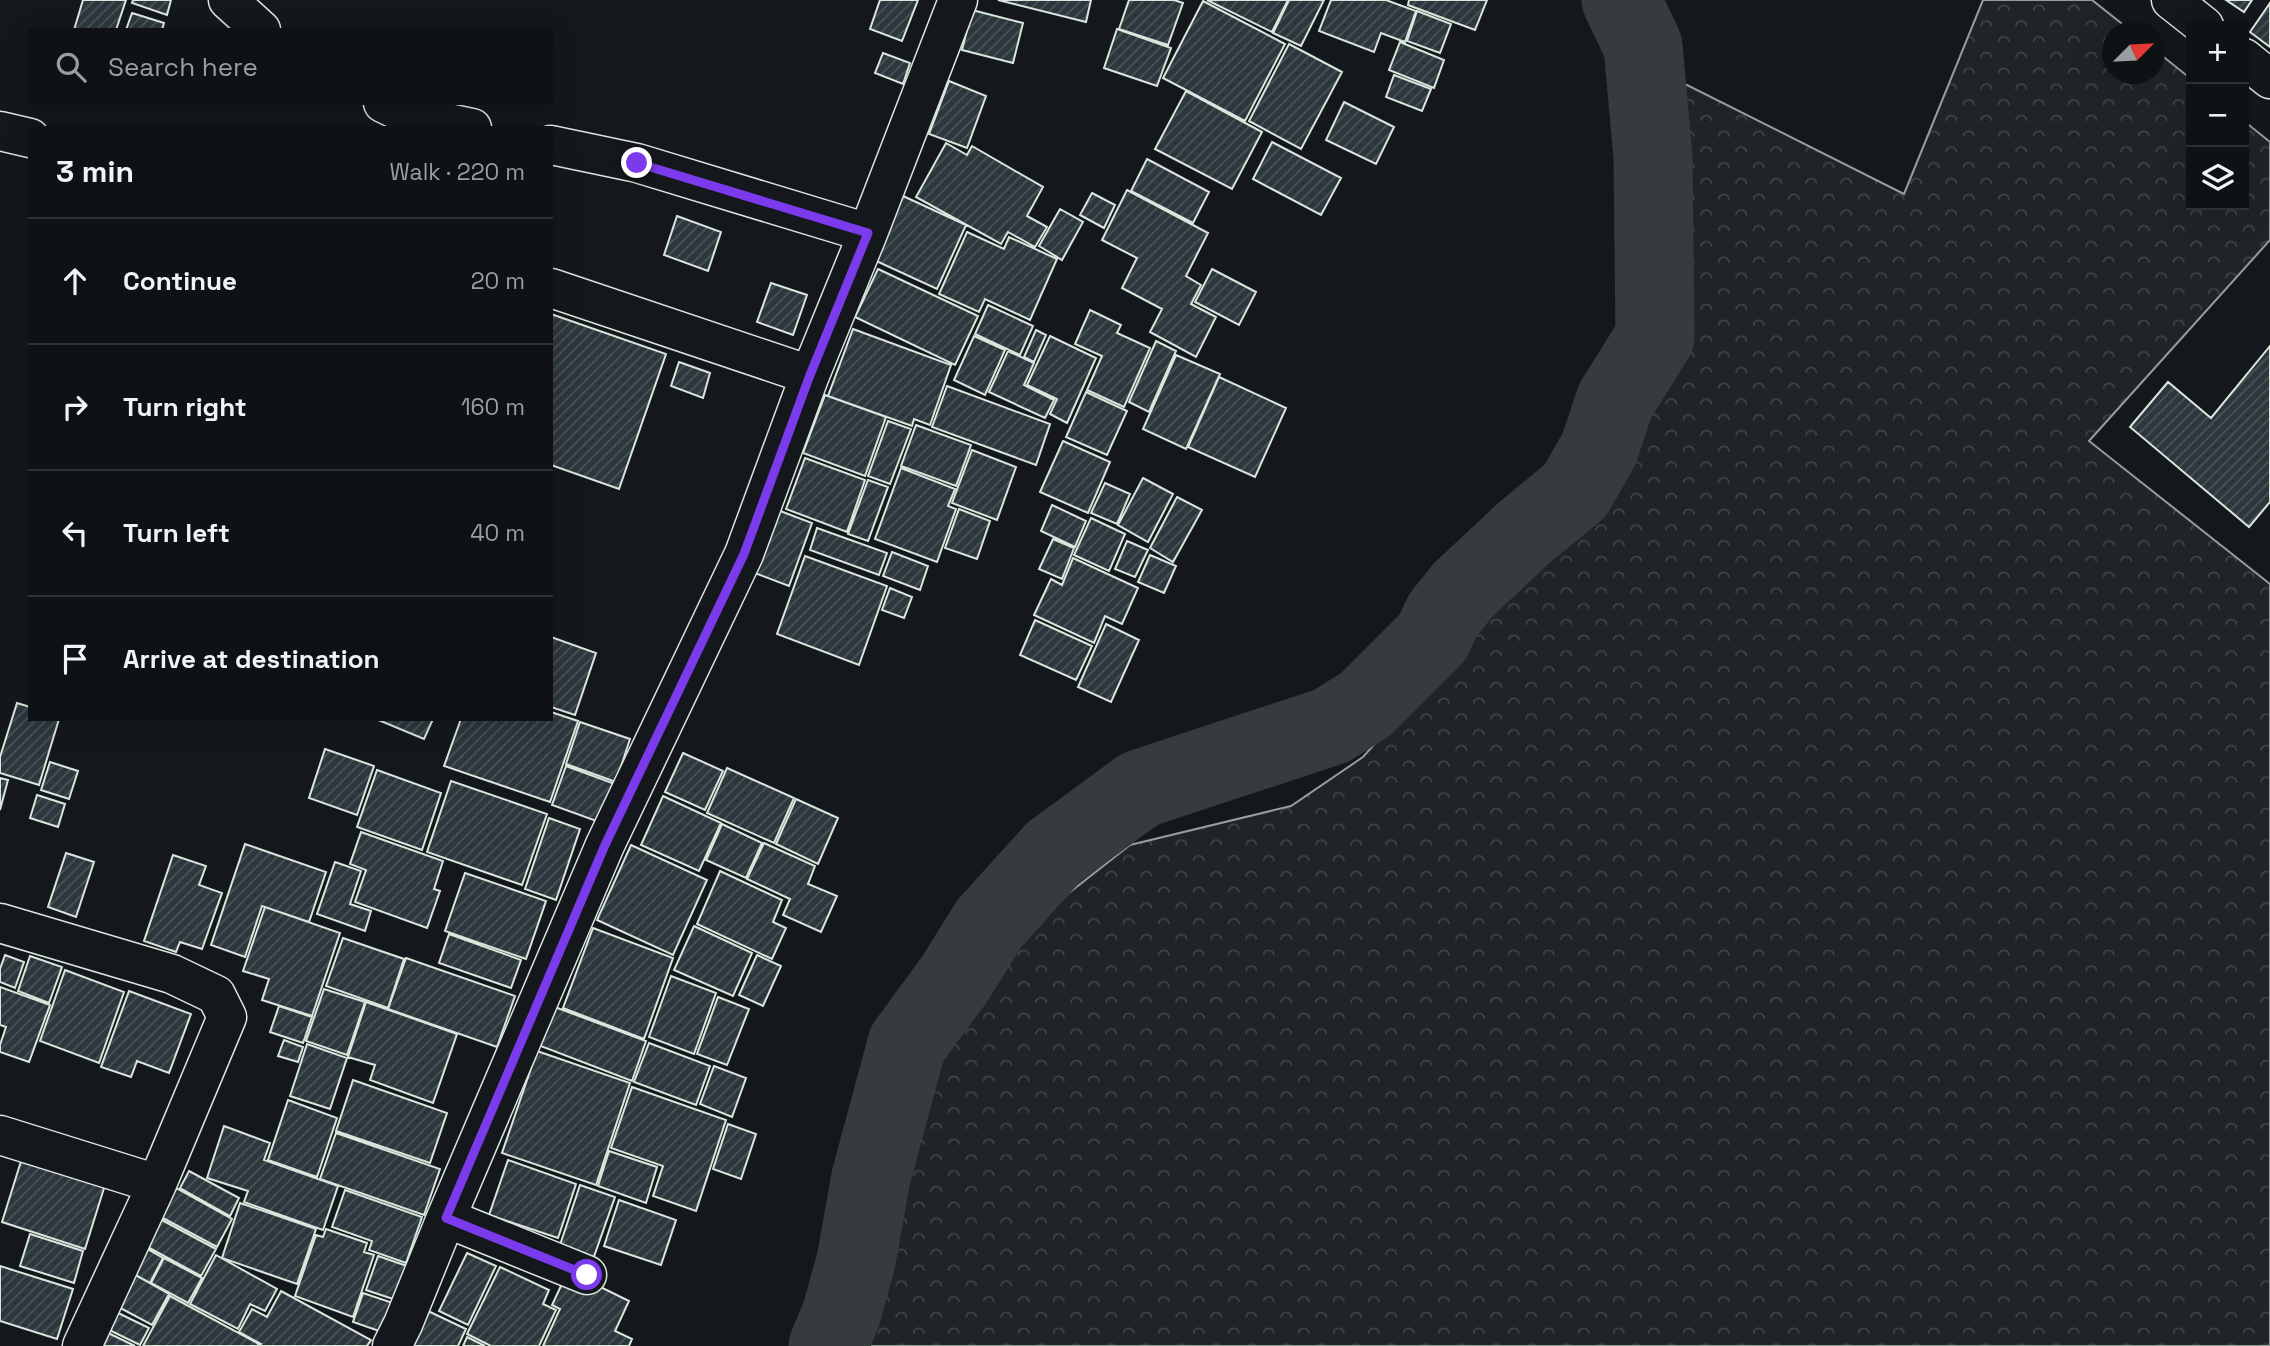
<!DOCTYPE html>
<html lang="en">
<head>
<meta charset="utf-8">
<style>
	body { margin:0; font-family:"Space Grotesk",sans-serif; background:#181b1e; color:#f1f3f6 }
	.controls { position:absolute; right:21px; top:21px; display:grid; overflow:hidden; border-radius:0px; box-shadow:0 7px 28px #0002 }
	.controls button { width:63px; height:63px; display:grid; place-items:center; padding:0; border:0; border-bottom:2px solid #2f3234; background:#0f1215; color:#f1f3f6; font:35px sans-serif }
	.compass { position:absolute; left:2102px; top:21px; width:63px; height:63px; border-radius:50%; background:#0f1215; box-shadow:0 7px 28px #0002; rotate:66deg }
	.stop { position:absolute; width:21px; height:21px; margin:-16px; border:5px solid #7c3aed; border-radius:50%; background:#fff }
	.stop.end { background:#7c3aed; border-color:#fff; box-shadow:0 2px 7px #0008 }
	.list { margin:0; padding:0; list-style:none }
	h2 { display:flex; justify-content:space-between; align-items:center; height:91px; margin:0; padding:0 28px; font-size:30px }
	h2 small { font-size:23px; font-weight:400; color:#9b9ea0 }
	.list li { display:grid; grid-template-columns:46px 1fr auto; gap:21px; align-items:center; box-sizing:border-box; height:126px; padding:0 28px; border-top:2px solid #2f3234 }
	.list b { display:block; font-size:26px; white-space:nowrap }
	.list em { font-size:23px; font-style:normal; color:#9b9ea0 }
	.icon { flex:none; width:38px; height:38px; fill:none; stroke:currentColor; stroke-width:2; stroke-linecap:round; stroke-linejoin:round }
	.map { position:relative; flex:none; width:2270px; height:1346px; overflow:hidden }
	.search { position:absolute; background:#0f1215; box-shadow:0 7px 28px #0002; left:28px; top:28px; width:525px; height:77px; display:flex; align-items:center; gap:18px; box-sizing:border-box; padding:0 24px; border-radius:0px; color:#9b9ea0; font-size:26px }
	.panel { position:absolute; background:#0f1215; box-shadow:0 7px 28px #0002; left:28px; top:126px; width:525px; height:595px; border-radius:0px }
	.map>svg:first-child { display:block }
	.forest { fill:url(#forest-crowns); stroke:#939e99; stroke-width:2 }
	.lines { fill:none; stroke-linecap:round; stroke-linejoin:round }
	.river { stroke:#363b3e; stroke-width:79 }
	.building { fill:url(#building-hatch); stroke:#d8e6dc; stroke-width:2 }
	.minor-casing { stroke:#d8e6dc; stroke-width:41 }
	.minor { stroke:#14181c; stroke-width:38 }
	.route { stroke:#7c3aed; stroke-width:9 }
</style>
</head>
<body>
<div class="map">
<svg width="2270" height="1346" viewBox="0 0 2270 1346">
	<defs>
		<pattern id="forest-crowns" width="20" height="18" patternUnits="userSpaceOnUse" patternTransform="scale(1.75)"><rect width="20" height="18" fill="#202428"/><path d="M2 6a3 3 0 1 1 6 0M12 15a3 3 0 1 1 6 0" fill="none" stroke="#404447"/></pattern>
		<pattern id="building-hatch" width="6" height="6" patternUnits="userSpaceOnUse" patternTransform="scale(1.75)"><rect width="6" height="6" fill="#2c363c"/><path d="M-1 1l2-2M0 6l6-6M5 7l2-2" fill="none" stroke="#4a5358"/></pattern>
	</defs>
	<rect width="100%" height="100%" fill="#14181c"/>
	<path class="forest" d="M 1983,0 L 2092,0 L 2131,31 L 2112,32 L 2112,74 L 2154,74 L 2155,50 L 2191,79 L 2191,205 L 2244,205 L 2244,121 L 2270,142 L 2270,240 L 2089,441 L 2270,584 L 2270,1346 L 840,1346 L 895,1178 L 935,1046 L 1032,922 L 1130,845 L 1291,806 L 1363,757 L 1544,555 L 1662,392 L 1677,234 L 1665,74 L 1904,194 Z"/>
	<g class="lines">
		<path class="river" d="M 828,1346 L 841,1315 L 856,1261 L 871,1177 L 907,1044 L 954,980 L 989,924 L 1054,852 L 1140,789 L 1331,726 L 1366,704 L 1432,638 L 1443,615 L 1463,590 L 1525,532 L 1575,491 L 1599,449 L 1615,401 L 1655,337 L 1653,157 L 1643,46 L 1621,0"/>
	</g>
	<path class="building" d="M 83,0 L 126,0 L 116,30 L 74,30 Z
		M 133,0 L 171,0 L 167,15 L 132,3 Z
		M 880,0 L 918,0 L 902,41 L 870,29 Z
		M 998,0 L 1091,0 L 1086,22 Z
		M 1129,0 L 1174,0 L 1183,3 L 1168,45 L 1119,29 Z
		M 1207,0 L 1288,0 L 1272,32 Z
		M 1289,0 L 1324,0 L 1301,46 L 1273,33 Z
		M 1331,0 L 1386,0 L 1416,11 L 1405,42 L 1381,33 L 1374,52 L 1319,31 Z
		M 1409,0 L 1487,0 L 1475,30 L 1408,5 Z
		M 2226,0 L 2252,0 L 2244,12 Z
		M 1203,1 L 1285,44 L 1245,121 L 1163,78 Z
		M 2270,3 L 2270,47 L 2250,32 Z
		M 972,10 L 1023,23 L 1013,63 L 962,50 Z
		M 1417,11 L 1451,24 L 1440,53 L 1407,41 Z
		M 132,13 L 164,23 L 162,30 L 126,30 Z
		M 1117,29 L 1171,48 L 1157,86 L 1104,68 Z
		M 1400,42 L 1444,60 L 1434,88 L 1389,70 Z
		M 1289,44 L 1342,72 L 1301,149 L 1249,121 Z
		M 883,53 L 910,63 L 903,84 L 875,73 Z
		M 1394,75 L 1431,89 L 1422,111 L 1386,97 Z
		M 949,81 L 986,96 L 967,148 L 929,134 Z
		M 1186,91 L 1262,132 L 1232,189 L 1155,149 Z
		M 1344,102 L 1394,127 L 1376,164 L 1326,140 Z
		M 1272,142 L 1341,178 L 1321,215 L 1253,179 Z
		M 946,143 L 967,155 L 972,146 L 1043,187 L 1027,216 L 1047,227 L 1035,247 L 1008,232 L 1001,244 L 916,197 Z
		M 1147,159 L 1209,192 L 1193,223 L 1131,191 Z
		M 1127,190 L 1208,233 L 1186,276 L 1201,285 L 1191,304 L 1216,317 L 1196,357 L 1150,332 L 1162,309 L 1122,288 L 1137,258 L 1102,240 Z
		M 1092,193 L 1115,205 L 1104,228 L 1080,215 Z
		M 903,196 L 966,225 L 937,289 L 874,260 Z
		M 1060,209 L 1083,222 L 1062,260 L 1039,246 Z
		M 677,216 L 721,232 L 708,271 L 664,255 Z
		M 967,232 L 1004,249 L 1009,237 L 1057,259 L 1030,320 L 985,299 L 979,312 L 939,294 Z
		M 878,269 L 978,316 L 955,365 L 855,317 Z
		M 1212,269 L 1256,292 L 1239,325 L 1195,302 Z
		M 771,283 L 807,295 L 793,335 L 757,322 Z
		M 988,305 L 1033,326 L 1020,355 L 975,334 Z
		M 1090,310 L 1121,325 L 1117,333 L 1150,348 L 1124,407 L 1087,390 L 1102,356 L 1075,344 Z
		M 551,314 L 666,354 L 619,489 L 551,465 Z
		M 853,329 L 951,365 L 930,425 L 914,419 L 912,426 L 828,396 Z
		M 1036,330 L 1046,335 L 1034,362 L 1024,357 Z
		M 974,336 L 1005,350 L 985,395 L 954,380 Z
		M 1050,336 L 1096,358 L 1067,423 L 1050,414 L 1057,399 L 1027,385 Z
		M 1156,341 L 1176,351 L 1149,412 L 1129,402 Z
		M 2270,346 L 2270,502 L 2249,527 L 2130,427 L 2168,382 L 2211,418 Z
		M 1008,351 L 1034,363 L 1024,385 L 1054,400 L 1045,418 L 989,392 Z
		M 1176,355 L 1220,374 L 1186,449 L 1143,429 Z
		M 679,362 L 710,373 L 703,398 L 671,386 Z
		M 1219,377 L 1286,408 L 1255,477 L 1188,447 Z
		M 947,386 L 1050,424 L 1036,465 L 932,427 Z
		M 1086,392 L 1127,411 L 1107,455 L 1066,437 Z
		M 825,395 L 886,417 L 865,476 L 803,453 Z
		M 888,421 L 911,429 L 890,484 L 868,476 Z
		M 916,425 L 971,445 L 956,486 L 901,466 Z
		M 1063,441 L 1110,462 L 1088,513 L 1040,492 Z
		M 972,450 L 1016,467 L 997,520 L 952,503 Z
		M 805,458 L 865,480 L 847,532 L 786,509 Z
		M 901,468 L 955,489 L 948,506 L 956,509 L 937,562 L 875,539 Z
		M 1143,478 L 1173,494 L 1148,542 L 1118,525 Z
		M 868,480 L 888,487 L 868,541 L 848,534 Z
		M 1105,483 L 1130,494 L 1117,524 L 1091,513 Z
		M 1177,497 L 1202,510 L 1173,562 L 1150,548 Z
		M 1052,505 L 1086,521 L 1075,547 L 1041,531 Z
		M 775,509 L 812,523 L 789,586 L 752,572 Z
		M 959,509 L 990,521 L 977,559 L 945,548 Z
		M 1091,518 L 1125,534 L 1109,571 L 1074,555 Z
		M 817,528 L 887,553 L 879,575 L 810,550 Z
		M 1053,539 L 1074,548 L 1062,579 L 1039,569 Z
		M 1127,541 L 1148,550 L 1135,577 L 1115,569 Z
		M 892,552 L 928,566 L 920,590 L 883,576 Z
		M 1150,555 L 1176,566 L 1164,593 L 1138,582 Z
		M 805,556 L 887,586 L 859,665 L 777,634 Z
		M 1073,558 L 1138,588 L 1122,624 L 1105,616 L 1094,643 L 1034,615 L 1051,579 L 1062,585 Z
		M 890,588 L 912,597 L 904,618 L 882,610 Z
		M 1035,620 L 1092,646 L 1076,680 L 1020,655 Z
		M 1106,624 L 1139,640 L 1111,702 L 1078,687 Z
		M 551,637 L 596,653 L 575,715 L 551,707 Z
		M 17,703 L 30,707 L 30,719 L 59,719 L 39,785 L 0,773 L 0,757 Z
		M 551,712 L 578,721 L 550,802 L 444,766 L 461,719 L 551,719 Z
		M 376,719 L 433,719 L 424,739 Z
		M 580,722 L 630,739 L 616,782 L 566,764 Z
		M 325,749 L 374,766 L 357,815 L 309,798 Z
		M 683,753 L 723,771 L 705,810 L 665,792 Z
		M 50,762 L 78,771 L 69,799 L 41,790 Z
		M 566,766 L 615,784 L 602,823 L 552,805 Z
		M 727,768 L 794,798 L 774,843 L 707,813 Z
		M 377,770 L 441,793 L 422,850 L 357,827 Z
		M 0,778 L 8,780 L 0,810 Z
		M 451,781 L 547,814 L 522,885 L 427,852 Z
		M 37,795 L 65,804 L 58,827 L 30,818 Z
		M 663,796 L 721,823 L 699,871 L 641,845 Z
		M 796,799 L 838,818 L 818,864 L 776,844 Z
		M 549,818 L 580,829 L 556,900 L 525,889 Z
		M 722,824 L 762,843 L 746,878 L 706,860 Z
		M 361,832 L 443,861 L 434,889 L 440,891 L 427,928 L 355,902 L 366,870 L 350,864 Z
		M 764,843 L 815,866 L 808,884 L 837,896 L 821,932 L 783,915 L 790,899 L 747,879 Z
		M 245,844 L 326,872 L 309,922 L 262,906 L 245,957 L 211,945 Z
		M 631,845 L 707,880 L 673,955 L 597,920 Z
		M 66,853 L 94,862 L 76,917 L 48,907 Z
		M 173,855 L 206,866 L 199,885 L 222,893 L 202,949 L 180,942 L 176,952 L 144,941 Z
		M 335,862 L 361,871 L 350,904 L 371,911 L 365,931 L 317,914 Z
		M 720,871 L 782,900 L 773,922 L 786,928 L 772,959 L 697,924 Z
		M 465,873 L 546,901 L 526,959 L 445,931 Z
		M 265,907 L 340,933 L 312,1016 L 262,1000 L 269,979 L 243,971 Z
		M 694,926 L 752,953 L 733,996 L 674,970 Z
		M 593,928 L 673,958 L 644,1039 L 563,1008 Z
		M 449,934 L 521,960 L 511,988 L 439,963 Z
		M 343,938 L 404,959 L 388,1008 L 326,986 Z
		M 5,955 L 24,962 L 15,988 L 0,982 L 0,969 Z
		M 757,955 L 781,966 L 763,1006 L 739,995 Z
		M 30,956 L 62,967 L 49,1003 L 18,991 Z
		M 406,958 L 515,996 L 497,1047 L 388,1009 Z
		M 65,970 L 124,992 L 99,1063 L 40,1041 Z
		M 671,976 L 716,993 L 694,1054 L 649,1037 Z
		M 0,987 L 50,1005 L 29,1062 L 0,1052 L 0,1045 L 6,1027 L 0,1025 Z
		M 324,989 L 365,1002 L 347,1055 L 306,1041 Z
		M 129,991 L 191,1014 L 169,1073 L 137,1061 L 131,1077 L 101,1067 Z
		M 718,997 L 749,1009 L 727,1065 L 697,1054 Z
		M 366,1002 L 457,1034 L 433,1103 L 370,1080 L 375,1065 L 348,1057 Z
		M 279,1006 L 312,1017 L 303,1043 L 270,1032 Z
		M 552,1006 L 646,1041 L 632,1081 L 538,1045 Z
		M 284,1040 L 303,1047 L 298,1062 L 278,1056 Z
		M 649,1043 L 710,1066 L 696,1105 L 634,1082 Z
		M 307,1044 L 347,1058 L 330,1109 L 290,1096 Z
		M 537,1051 L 630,1083 L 596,1185 L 502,1153 Z
		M 714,1066 L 746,1078 L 732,1117 L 700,1104 Z
		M 353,1080 L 447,1113 L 430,1163 L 336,1131 Z
		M 632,1087 L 726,1120 L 696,1211 L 653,1196 L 663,1166 L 611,1148 Z
		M 288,1100 L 337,1118 L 317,1177 L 268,1160 Z
		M 728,1124 L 756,1134 L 741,1179 L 713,1169 Z
		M 224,1126 L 270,1143 L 264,1160 L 338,1186 L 323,1230 L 244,1202 L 248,1191 L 207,1178 Z
		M 336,1133 L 440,1169 L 424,1215 L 320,1179 Z
		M 609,1151 L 657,1167 L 646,1203 L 598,1186 Z
		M 22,1158 L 105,1185 L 85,1249 L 2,1222 Z
		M 508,1160 L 576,1184 L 558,1238 L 489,1215 Z
		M 189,1171 L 239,1198 L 230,1216 L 180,1188 Z
		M 580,1185 L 615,1197 L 591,1265 L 557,1254 Z
		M 176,1188 L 232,1219 L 217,1247 L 161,1217 Z
		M 345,1190 L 422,1217 L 406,1263 L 369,1250 L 372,1241 L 332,1227 Z
		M 619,1200 L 676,1220 L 661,1265 L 604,1246 Z
		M 240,1203 L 316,1229 L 297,1284 L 222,1258 Z
		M 158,1218 L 216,1249 L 201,1276 L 144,1245 Z
		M 326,1229 L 367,1243 L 364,1252 L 374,1255 L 353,1317 L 295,1296 L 316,1235 L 323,1237 Z
		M 30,1234 L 83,1251 L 74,1283 L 20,1266 Z
		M 142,1246 L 163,1258 L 150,1283 L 128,1271 Z
		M 467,1253 L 496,1266 L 468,1325 L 439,1311 Z
		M 216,1255 L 277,1289 L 265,1311 L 250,1304 L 238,1329 L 190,1304 Z
		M 378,1256 L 407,1266 L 396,1300 L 366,1290 Z
		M 164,1258 L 202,1278 L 188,1303 L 151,1283 Z
		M 0,1266 L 73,1289 L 57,1339 L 0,1321 Z
		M 500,1267 L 549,1290 L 543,1304 L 556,1310 L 539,1346 L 491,1346 L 467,1334 Z
		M 128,1271 L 169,1294 L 152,1325 L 111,1303 Z
		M 568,1271 L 629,1301 L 615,1331 L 632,1339 L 629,1346 L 543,1346 L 560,1309 L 552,1305 Z
		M 281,1291 L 371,1340 L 367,1346 L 260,1346 L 261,1344 L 239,1332 L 252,1309 L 267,1317 Z
		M 363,1293 L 393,1303 L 382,1332 L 353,1322 Z
		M 170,1296 L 259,1344 L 257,1346 L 143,1346 Z
		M 110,1309 L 149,1328 L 140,1345 L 101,1326 Z
		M 428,1311 L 466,1329 L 458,1346 L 412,1346 Z
		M 104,1331 L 135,1346 L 97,1346 Z
		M 467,1337 L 485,1346 L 463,1346 Z"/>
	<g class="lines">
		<g class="minor-casing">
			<path id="minor" d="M 228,0 L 261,30
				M 2171,0 L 2204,26
				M 2244,58 L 2270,79
				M 383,103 L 406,114 L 472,128
				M 0,131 L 30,138
				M 551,145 L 637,163 L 868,233
				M 551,288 L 810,375
				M 0,923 L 172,974 L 216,995 L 227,1017 L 157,1184 L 82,1346
				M 0,1135 L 157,1184
				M 446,1218 L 587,1275
				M 392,1346 L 403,1324 L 446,1218 L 605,845 L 744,554 L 810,375 L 868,233 L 958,0"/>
		</g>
		<use href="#minor" class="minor"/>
	</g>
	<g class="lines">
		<path class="route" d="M 587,1275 L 446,1218 L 605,845 L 744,554 L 810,375 L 868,233 L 637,163"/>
	</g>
</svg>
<div class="controls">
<button>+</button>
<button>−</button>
<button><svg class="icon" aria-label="layers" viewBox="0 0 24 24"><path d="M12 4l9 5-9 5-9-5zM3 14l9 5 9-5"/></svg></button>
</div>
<svg class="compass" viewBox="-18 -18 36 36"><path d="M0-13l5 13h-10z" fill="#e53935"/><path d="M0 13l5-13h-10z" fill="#9b9ea0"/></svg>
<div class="stop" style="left:587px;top:1275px"></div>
<div class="stop end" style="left:637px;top:163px"></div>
<div class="search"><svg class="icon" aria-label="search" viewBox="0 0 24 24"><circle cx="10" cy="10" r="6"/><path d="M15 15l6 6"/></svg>Search here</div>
<section class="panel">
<h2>3 min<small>Walk · 220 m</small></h2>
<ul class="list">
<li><svg class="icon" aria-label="ahead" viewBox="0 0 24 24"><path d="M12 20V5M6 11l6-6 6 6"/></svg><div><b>Continue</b></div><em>20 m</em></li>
<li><svg class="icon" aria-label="right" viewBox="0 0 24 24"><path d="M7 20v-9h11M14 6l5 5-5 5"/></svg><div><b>Turn right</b></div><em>160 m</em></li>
<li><svg class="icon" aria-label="left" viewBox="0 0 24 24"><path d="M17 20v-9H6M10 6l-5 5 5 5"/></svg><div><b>Turn left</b></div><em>40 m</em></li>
<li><svg class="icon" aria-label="arrive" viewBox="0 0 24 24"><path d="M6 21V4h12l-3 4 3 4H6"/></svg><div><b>Arrive at destination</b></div></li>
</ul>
</section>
</div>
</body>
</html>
